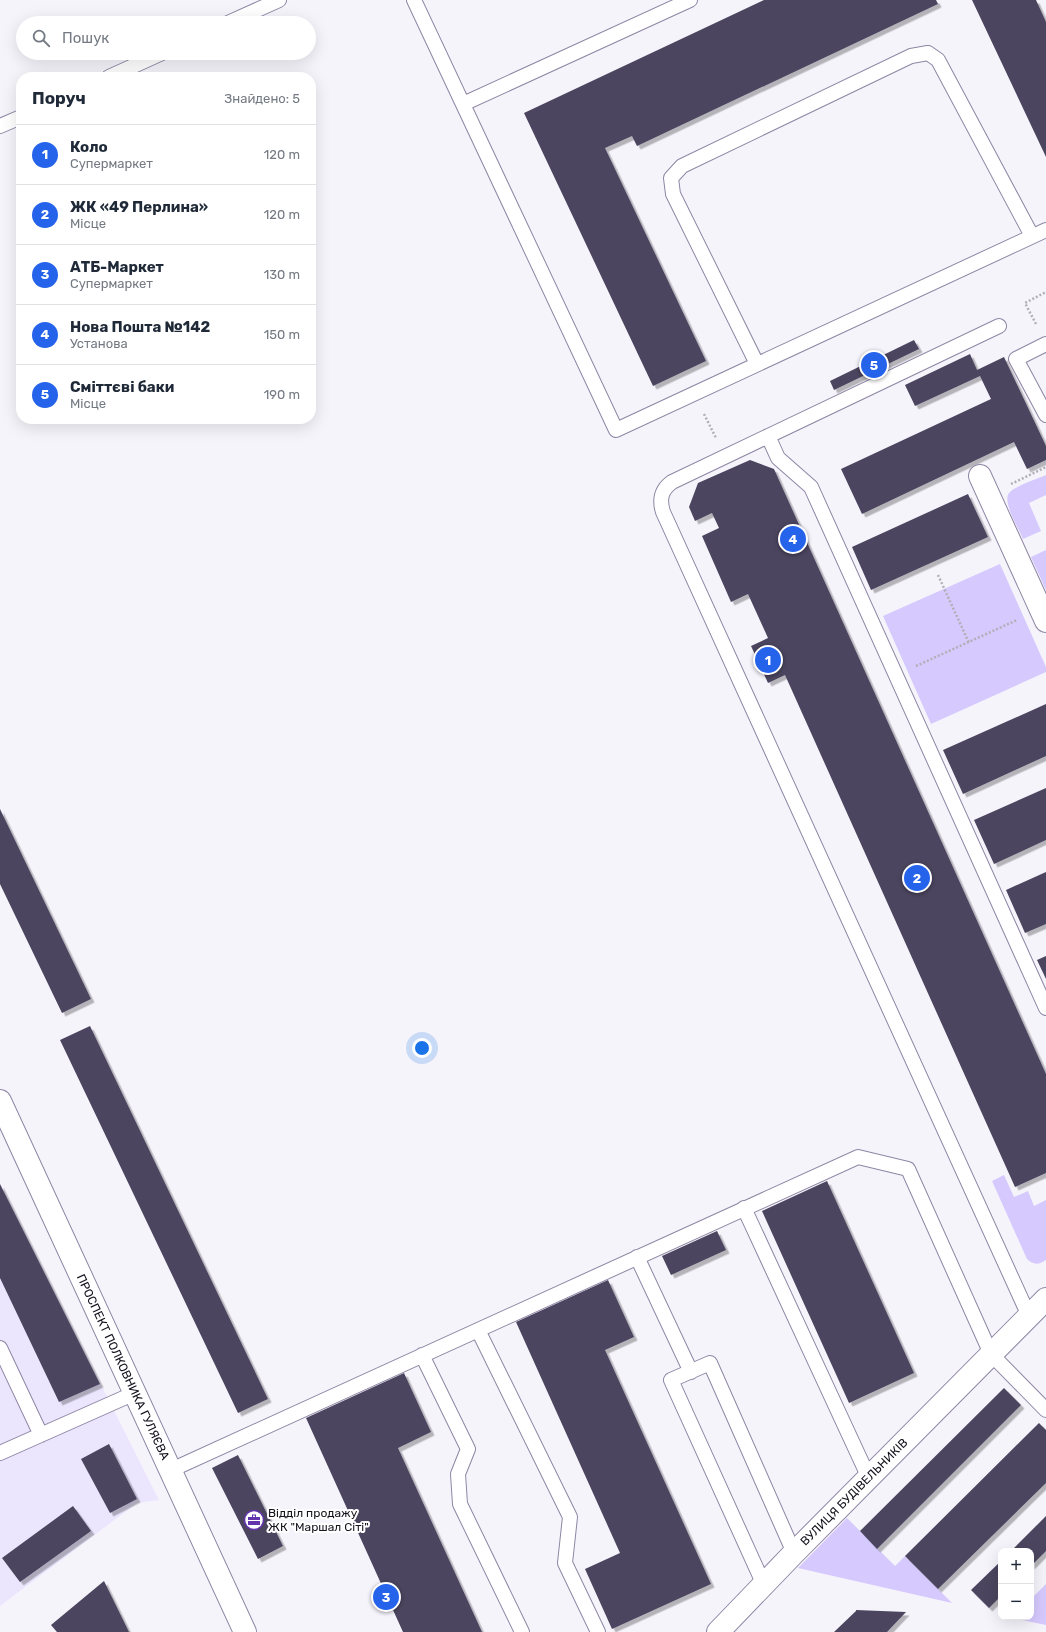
<!DOCTYPE html>
<html lang="uk">
<head>
<meta charset="utf-8">
<style>
	body { margin:0; font-family:Rubik,sans-serif; background:#f2f2f3; color:#1f2937 }
	.controls { position:absolute; right:12px; bottom:12px; display:grid; overflow:hidden; border-radius:8px; box-shadow:0 4px 16px #0002 }
	.controls button { width:36px; height:36px; display:grid; place-items:center; padding:0; border:0; border-bottom:1px solid #e0e1e3; background:#fff; color:#1f2937; font:20px sans-serif }
	.you { position:absolute; left:422px; top:1048px; width:14px; height:14px; margin:-10px; border:3px solid #fff; border-radius:50%; background:#1a73e8; box-shadow:0 0 0 6px #1a73e833 }
	.badge { display:grid; place-items:center; width:26px; height:26px; border-radius:50%; background:#2563eb; color:#fff; font-size:13px; font-weight:700 }
	.pin { position:absolute; translate:-50% -50%; border:2px solid #fff; box-shadow:0 1px 4px #0006 }
	.list { margin:0; padding:0; list-style:none }
	h2 { display:flex; justify-content:space-between; align-items:center; height:52px; margin:0; padding:0 16px; font-size:17px }
	h2 small { font-size:13px; font-weight:400; color:#747a83 }
	.list li { display:grid; grid-template-columns:26px 1fr auto; gap:12px; align-items:center; box-sizing:border-box; height:60px; padding:0 16px; border-top:1px solid #e0e1e3 }
	.list b { display:block; font-size:15px; white-space:nowrap }
	.list p { margin:0; font-size:13px; white-space:nowrap; color:#747a83 }
	.list em { font-size:13px; font-style:normal; color:#747a83 }
	.icon { flex:none; width:22px; height:22px; fill:none; stroke:currentColor; stroke-width:2; stroke-linecap:round; stroke-linejoin:round }
	.map { position:relative; flex:none; width:1046px; height:1632px; overflow:hidden }
	.search { position:absolute; background:#fff; box-shadow:0 4px 16px #0002; left:16px; top:16px; width:300px; height:44px; display:flex; align-items:center; gap:10px; box-sizing:border-box; padding:0 14px; border-radius:22px; color:#747a83; font-size:15px }
	.panel { position:absolute; background:#fff; box-shadow:0 4px 16px #0002; left:16px; top:72px; width:300px; height:352px; border-radius:16px }
	.map>svg:first-child { display:block }
	.built { fill:#ebe6fe }
	.green { fill:#d6c9fe }
	.building { fill:#4b445f; filter:url(#shadow) }
	.lines { fill:none; stroke-linecap:round; stroke-linejoin:round }
	.service-casing { stroke:#8e86a4; stroke-width:16 }
	.minor-casing { stroke:#8e86a4; stroke-width:24 }
	.secondary-casing { stroke:#8e86a4; stroke-width:24 }
	.path { stroke:#b1afb7; stroke-width:2.5; stroke-dasharray:2 2; stroke-linecap:butt }
	.service { stroke:#fff; stroke-width:14 }
	.minor { stroke:#fff; stroke-width:22 }
	.secondary { stroke:#fff; stroke-width:22 }
	.labels { text-anchor:middle; stroke-width:4; stroke-linejoin:round; paint-order:stroke }
	.street-label { font-size:12px; fill:#16131e; stroke:#fff }
	.poi-label { font-size:12px; fill:#16131e; stroke:#fff; text-anchor:start }
</style>
</head>
<body>
<div class="map">
<svg width="1046" height="1632" viewBox="0 0 1046 1632">
	<defs>
		<filter id="shadow"><feDropShadow dx="3.5" dy="3.5" stdDeviation="0" flood-color="#0004"/></filter>
	</defs>
	<rect width="100%" height="100%" fill="#f6f4fb"/>
	<path class="built" d="M 0,1184 L 159,1500 L 137,1503 L 0,1606 Z"/>
	<path class="green" d="M 1046,475 L 1046,495 L 1029,503 L 1041,531 L 1023,539 C 1019,529 1002,502 1009,493 C 1015,486 1037,479 1046,475 Z
		M 1046,550 L 1046,590 L 1031,557 Z
		M 1000,564 L 1046,667 L 1046,672 L 931,724 L 883,616 Z
		M 1004,1175 L 1014,1197 L 1028,1191 L 1034,1206 L 1046,1200 L 1046,1260 C 1039,1265 1033,1265 1027,1259 L 992,1181 Z
		M 847,1518 L 895,1566 L 905,1556 L 952,1603 L 798,1568 Z
		M 1046,1584 L 1046,1625 L 1012,1618 L 1031,1617 L 1031,1599 Z"/>
	<path class="building" d="M 764,0 L 936,0 L 938,4 L 637,146 L 632,136 L 605,148 L 706,361 L 653,386 L 524,113 Z
		M 972,0 L 1036,0 L 1046,22 L 1046,157 Z
		M 914,340 L 919,349 L 834,390 L 830,381 Z
		M 970,354 L 977,370 L 1004,357 L 1046,446 L 1046,460 L 1027,469 L 1014,442 L 862,514 L 841,469 L 991,399 L 980,376 L 915,406 L 905,385 Z
		M 750,460 L 774,469 L 1046,1074 L 1046,1173 L 1015,1187 L 785,675 L 768,683 L 751,646 L 768,638 L 748,594 L 731,602 L 702,536 L 719,528 L 712,513 L 695,521 L 689,507 L 698,483 Z
		M 968,494 L 988,537 L 871,590 L 852,547 Z
		M 1046,704 L 1046,756 L 963,794 L 943,750 Z
		M 1046,788 L 1046,840 L 994,864 L 974,820 Z
		M 0,809 L 91,999 L 62,1013 L 0,884 Z
		M 1046,872 L 1046,924 L 1025,933 L 1006,890 Z
		M 1046,956 L 1046,979 L 1037,960 Z
		M 90,1026 L 268,1399 L 238,1413 L 60,1040 Z
		M 827,1181 L 914,1373 L 849,1403 L 762,1211 Z
		M 0,1184 L 100,1384 L 59,1402 L 0,1278 Z
		M 717,1231 L 726,1250 L 671,1275 L 662,1256 Z
		M 608,1280 L 634,1337 L 605,1350 L 711,1584 L 612,1629 L 585,1569 L 620,1553 L 516,1322 Z
		M 404,1373 L 431,1432 L 398,1448 L 482,1632 L 403,1632 L 306,1418 Z
		M 1004,1388 L 1021,1405 L 877,1549 L 860,1531 Z
		M 1039,1423 L 1046,1430 L 1046,1483 L 938,1589 L 905,1556 Z
		M 109,1444 L 137,1499 L 110,1513 L 81,1459 Z
		M 238,1455 L 283,1546 L 258,1559 L 212,1468 Z
		M 73,1506 L 91,1531 L 20,1582 L 2,1558 Z
		M 1046,1516 L 1046,1551 L 1031,1566 L 1031,1551 L 1011,1551 Z
		M 1001,1561 L 1001,1596 L 989,1608 L 971,1590 Z
		M 104,1581 L 129,1632 L 57,1632 L 51,1625 Z
		M 856,1611 L 856,1610 L 906,1612 L 887,1632 L 834,1632 Z"/>
	<g class="lines">
		<g class="service-casing">
			<path id="service" d="M 414,0 L 616,430 L 1046,230
				M 228,23 L 279,0
				M 109,77 L 162,53
				M 463,104 L 690,0
				M 0,126 L 21,117
				M 999,326 L 672,482 C 661,490 659,499 663,512 L 1029,1316
				M 1046,344 L 1016,359 L 1046,415
				M 757,364 L 673,194 L 671,178 L 682,166 L 911,56 L 928,53 L 938,60 L 1032,236
				M 768,436 L 778,458 L 811,487 L 1046,1008
				M 744,1208 L 869,1478
				M 637,1257 L 691,1372
				M 478,1330 L 570,1517 L 565,1563 L 598,1632
				M 0,1348 L 41,1435
				M 422,1355 L 468,1449 L 458,1474 L 460,1504 L 522,1632
				M 0,1453 L 135,1393
				M 171,1470 L 858,1157 L 908,1169 L 991,1354 L 1046,1410
				M 764,1585 L 671,1380 L 710,1363 L 794,1553"/>
		</g>
		<g class="minor-casing">
			<path id="minor" d="M 980,476 L 1046,621
				M 718,1632 L 794,1553 L 1046,1299"/>
		</g>
		<g class="secondary-casing">
			<path id="secondary" d="M 0,1101 L 245,1632"/>
		</g>
		<path class="path" d="M 1036,324 L 1025,303 L 1046,292
			M 704,414 L 716,438
			M 1011,484 L 1046,467
			M 938,575 L 969,643
			M 916,666 L 1017,620"/>
		<use href="#service" class="service"/>
		<use href="#minor" class="minor"/>
		<use href="#secondary" class="secondary"/>
	</g>
	<defs>
		<g id="office-ring" transform="scale(1)"><circle r="9.5" fill="#fff" stroke="#6334ac" stroke-width="1.5"/><path d="M-6-3h4V-5.5h4V-3h4V5H-6ZM-1-4.5V-3h2v-1.5ZM-6 0V1H6V0Z" fill="#6334ac"/></g>
	</defs>
	<g fill-rule="evenodd">
		<use href="#office-ring" x="254" y="1520"/>
	</g>
	<g class="labels">
		<g class="street-label">
			<text transform="translate(123 1367) rotate(65)" y="4">ПРОСПЕКТ ПОЛКОВНИКА ГУЛЯЄВА</text>
			<text transform="translate(854 1492) rotate(-45)" y="4">ВУЛИЦЯ БУДІВЕЛЬНИКІВ</text>
		</g>
		<g class="poi-label">
			<text x="268" y="1517">Відділ продажу<tspan x="268" dy="14">ЖК "Маршал Сіті"</tspan></text>
		</g>
	</g>
</svg>
<div class="controls">
<button>+</button>
<button>−</button>
</div>
<div class="you"></div>
<div class="pin badge" style="left:768px;top:660px">1</div>
<div class="pin badge" style="left:917px;top:878px">2</div>
<div class="pin badge" style="left:386px;top:1597px">3</div>
<div class="pin badge" style="left:793px;top:539px">4</div>
<div class="pin badge" style="left:874px;top:365px">5</div>
<div class="search"><svg class="icon" aria-label="search" viewBox="0 0 24 24"><circle cx="10" cy="10" r="6"/><path d="M15 15l6 6"/></svg>Пошук</div>
<section class="panel">
<h2>Поруч<small>Знайдено: 5</small></h2>
<ul class="list">
<li><span class="badge">1</span><div><b>Коло</b><p>Супермаркет</p></div><em>120 m</em></li>
<li><span class="badge">2</span><div><b>ЖК «49 Перлина»</b><p>Місце</p></div><em>120 m</em></li>
<li><span class="badge">3</span><div><b>АТБ-Маркет</b><p>Супермаркет</p></div><em>130 m</em></li>
<li><span class="badge">4</span><div><b>Нова Пошта №142</b><p>Установа</p></div><em>150 m</em></li>
<li><span class="badge">5</span><div><b>Сміттєві баки</b><p>Місце</p></div><em>190 m</em></li>
</ul>
</section>
</div>
</body>
</html>
